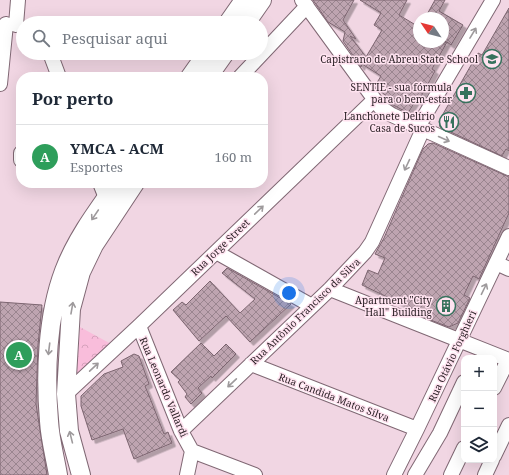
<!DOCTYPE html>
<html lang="pt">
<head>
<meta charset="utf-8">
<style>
	body { margin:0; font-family:"Noto Serif",serif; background:#f6f6f7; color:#1f2937 }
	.controls { position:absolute; right:12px; bottom:12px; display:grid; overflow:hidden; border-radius:8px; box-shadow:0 4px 16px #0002 }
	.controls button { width:36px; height:36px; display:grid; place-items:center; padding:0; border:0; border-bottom:1px solid #e0e1e3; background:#fff; color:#1f2937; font:20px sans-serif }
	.compass { position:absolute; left:413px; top:12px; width:36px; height:36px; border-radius:50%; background:#fff; box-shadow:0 4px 16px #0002; rotate:305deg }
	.you { position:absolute; left:289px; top:293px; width:14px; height:14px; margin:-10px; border:3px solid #fff; border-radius:50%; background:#1a73e8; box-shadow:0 0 0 6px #1a73e833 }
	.badge { display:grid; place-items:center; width:26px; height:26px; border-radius:50%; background:#111827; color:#fff; font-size:13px; font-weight:700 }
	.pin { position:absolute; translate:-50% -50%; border:2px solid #fff; box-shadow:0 1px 4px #0006 }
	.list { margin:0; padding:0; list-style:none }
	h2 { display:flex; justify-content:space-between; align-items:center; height:52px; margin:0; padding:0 16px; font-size:17px }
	h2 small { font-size:13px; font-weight:400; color:#747a83 }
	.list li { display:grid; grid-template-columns:26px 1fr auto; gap:12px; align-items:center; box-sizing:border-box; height:64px; padding:0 16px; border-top:1px solid #e0e1e3 }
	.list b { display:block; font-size:15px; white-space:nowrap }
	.list p { margin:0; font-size:13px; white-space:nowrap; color:#747a83 }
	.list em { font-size:13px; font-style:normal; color:#747a83 }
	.icon { flex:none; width:22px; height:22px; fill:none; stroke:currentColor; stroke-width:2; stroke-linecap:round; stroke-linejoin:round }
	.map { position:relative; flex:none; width:509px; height:475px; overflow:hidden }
	.search { position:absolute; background:#fff; box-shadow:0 4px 16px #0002; left:16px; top:16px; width:252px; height:44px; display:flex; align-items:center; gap:10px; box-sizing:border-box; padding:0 14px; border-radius:22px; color:#747a83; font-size:15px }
	.panel { position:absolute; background:#fff; box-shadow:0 4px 16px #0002; left:16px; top:72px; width:252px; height:116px; border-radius:16px }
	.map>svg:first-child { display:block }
	.park { fill:url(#park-crowns) }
	.building { fill:url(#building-cross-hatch); stroke:#7c6570; filter:url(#shadow) }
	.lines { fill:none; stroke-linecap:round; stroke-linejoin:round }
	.minor-casing { stroke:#806874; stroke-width:16 }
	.major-casing { stroke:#806874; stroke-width:20 }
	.minor { stroke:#fff; stroke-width:14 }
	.major { stroke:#fff; stroke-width:18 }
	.oneway { stroke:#9e9a9c }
	.labels { text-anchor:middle; stroke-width:3; stroke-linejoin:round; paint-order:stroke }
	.poi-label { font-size:10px; fill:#281e23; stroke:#ffe3f0; text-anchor:end }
	.street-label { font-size:10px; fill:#281e23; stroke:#ffe3f0 }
</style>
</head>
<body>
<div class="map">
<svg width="509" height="475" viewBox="0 0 509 475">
	<defs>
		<pattern id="park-crowns" width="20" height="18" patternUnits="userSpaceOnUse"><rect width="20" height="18" fill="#f9bddb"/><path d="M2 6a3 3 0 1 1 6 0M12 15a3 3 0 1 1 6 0" fill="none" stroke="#d5a2bc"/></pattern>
		<pattern id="building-cross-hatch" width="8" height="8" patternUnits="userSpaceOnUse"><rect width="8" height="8" fill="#bea4b0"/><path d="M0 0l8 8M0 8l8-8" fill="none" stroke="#9a858f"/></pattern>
		<filter id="shadow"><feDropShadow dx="3.5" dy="3.5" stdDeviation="0" flood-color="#0004"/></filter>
	</defs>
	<rect width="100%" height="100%" fill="#f1d6e3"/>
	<path class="park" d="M 80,327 L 113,345 L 76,381 Z"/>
	<path class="building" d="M 313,0 L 354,0 L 343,20 L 356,39 L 350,36 L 366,57 L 382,30 L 374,25 L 381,13 L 360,0 L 407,0 L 399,15 L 419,27 L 419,42 L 446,42 L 443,40 L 443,18 L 425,18 L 435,0 L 445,0 L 439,11 L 463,25 L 451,45 L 447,42 L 432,69 L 435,71 L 418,102 L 416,100 L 408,113 L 386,101 L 384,98 L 386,96 L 375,86 L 381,76 L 362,64 L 361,67 L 343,41 L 345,32 L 328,22 Z
		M 509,8 L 509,151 L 506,149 L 502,156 L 440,127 L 439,121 L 478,53 L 482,55 Z
		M 433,143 L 509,177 L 509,213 L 479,279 L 473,276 L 464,295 L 470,298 L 458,323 L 449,327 L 420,316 L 421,313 L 362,285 L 368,270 L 378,274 L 385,258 L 375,254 L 384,238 L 423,149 L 428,144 Z
		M 227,268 L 291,304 L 250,342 L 226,316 L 199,341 L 173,310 L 182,302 L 186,305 L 210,281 L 240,313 L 255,299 L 222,273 Z
		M 0,302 L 42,305 L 38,345 L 36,404 L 47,475 L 0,475 Z
		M 201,343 L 214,356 L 226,344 L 236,354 L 212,378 L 211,376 L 198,388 L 202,393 L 191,404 L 185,397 L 187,394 L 178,382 L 180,380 L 171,372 Z
		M 134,354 L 139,356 L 149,384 L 145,386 L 150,398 L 164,434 L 168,432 L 172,443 L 134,459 L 123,429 L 92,440 L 81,406 L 81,396 L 104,374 L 123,367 L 121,361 Z"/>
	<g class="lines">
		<g class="minor-casing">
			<path id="minor" d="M 302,0 L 380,107 L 392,115 L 509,168
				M 16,25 L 18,0
				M 50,53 L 59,77
				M 240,77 L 307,6
				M 0,84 L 6,24
				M 418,127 L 493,0
				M 21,153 L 21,160
				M 100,183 L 106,198
				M 216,252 L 312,306
				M 496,263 L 509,269
				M 330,289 L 509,360
				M 139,326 L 181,431 L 192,451 L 255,475
				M 251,364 L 417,429
				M 494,388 L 508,360
				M 66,394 L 139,326 L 374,100
				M 181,431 L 330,289 L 365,252 L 372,242 L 423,129
				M 494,456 L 509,425
				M 187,475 L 192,451
				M 394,475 L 417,429 L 509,236
				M 415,475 L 440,433 L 464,382
				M 451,475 L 464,448
				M 485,475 L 492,460"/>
		</g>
		<g class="major-casing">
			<path id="major" d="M 228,23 L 244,0
				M 246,23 L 262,0
				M 190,77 L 207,53
				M 208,77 L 225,53
				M 58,475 C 55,457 50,439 49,421 C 45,374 47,316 64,271 C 76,239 97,211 117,183
				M 81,475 L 69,431 L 66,394 L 71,309 L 81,272 L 94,245 L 135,183"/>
		</g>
		<use href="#minor" class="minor"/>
		<use href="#major" class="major"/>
	</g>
	<defs><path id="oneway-shaft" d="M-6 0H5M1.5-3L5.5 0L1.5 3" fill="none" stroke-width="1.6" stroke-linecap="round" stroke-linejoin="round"/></defs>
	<g class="oneway">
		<use href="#oneway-shaft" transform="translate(473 33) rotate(-59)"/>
		<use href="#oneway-shaft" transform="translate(444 139) rotate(24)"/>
		<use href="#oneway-shaft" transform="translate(407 165) rotate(115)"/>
		<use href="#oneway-shaft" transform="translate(259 210) rotate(-44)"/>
		<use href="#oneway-shaft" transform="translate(95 215) rotate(124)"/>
		<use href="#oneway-shaft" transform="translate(484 289) rotate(-64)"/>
		<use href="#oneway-shaft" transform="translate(72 308) rotate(-80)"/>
		<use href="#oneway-shaft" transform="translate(49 349) rotate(97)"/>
		<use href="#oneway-shaft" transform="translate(94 367) rotate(-43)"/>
		<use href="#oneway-shaft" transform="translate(232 383) rotate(137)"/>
		<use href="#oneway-shaft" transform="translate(71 437) rotate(-104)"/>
	</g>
	<defs>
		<g id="school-ring" transform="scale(1)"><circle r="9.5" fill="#ffe3f0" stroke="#37725d" stroke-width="1.5"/><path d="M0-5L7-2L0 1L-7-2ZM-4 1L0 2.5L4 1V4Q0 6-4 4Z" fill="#37725d"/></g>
		<g id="pharmacy-ring" transform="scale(1)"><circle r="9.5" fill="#ffe3f0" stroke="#37725d" stroke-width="1.5"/><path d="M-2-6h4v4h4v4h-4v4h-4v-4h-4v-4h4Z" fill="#37725d"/></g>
		<g id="restaurant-ring" transform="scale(1)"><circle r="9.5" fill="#ffe3f0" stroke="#37725d" stroke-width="1.5"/><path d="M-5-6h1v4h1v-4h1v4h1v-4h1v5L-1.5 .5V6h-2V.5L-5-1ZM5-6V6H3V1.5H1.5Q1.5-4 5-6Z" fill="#37725d"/></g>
		<g id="building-ring" transform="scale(1)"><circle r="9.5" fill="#ffe3f0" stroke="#37725d" stroke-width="1.5"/><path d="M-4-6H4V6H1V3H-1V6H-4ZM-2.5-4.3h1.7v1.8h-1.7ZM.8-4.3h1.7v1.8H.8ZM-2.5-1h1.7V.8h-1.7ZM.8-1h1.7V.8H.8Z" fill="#37725d"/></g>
	</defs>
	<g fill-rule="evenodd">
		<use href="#school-ring" x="492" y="59"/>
		<use href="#pharmacy-ring" x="466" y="93"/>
		<use href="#restaurant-ring" x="449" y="122"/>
		<use href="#building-ring" x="446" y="306"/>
	</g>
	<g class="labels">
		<g class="poi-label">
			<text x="478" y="63">Capistrano de Abreu State School</text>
			<text x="452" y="91">SENTIE - sua fórmula<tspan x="452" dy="12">para o bem-estar</tspan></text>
			<text x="435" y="120">Lanchonete Delírio<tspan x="435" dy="12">Casa de Sucos</tspan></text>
			<text x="432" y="304">Apartment "City<tspan x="432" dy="12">Hall" Building</tspan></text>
		</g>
		<g class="street-label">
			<text transform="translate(220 247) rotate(-44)" y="4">Rua Jorge Street</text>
			<text transform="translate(305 311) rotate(-44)" y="4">Rua Antônio Francisco da Silva</text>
			<text transform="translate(452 356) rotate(-65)" y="4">Rua Otávio Forghieri</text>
			<text transform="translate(164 387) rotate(67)" y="4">Rua Leonardo Vallardi</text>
			<text transform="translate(334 397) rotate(21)" y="4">Rua Candida Matos Silva</text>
		</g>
	</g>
</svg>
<div class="controls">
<button>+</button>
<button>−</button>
<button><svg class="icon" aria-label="layers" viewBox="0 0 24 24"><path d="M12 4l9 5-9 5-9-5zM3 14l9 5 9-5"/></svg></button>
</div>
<svg class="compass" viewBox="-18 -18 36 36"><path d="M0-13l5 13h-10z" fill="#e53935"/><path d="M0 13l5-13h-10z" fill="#747a83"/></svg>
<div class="you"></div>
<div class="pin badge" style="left:19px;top:355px;background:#2e9e5b">A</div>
<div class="search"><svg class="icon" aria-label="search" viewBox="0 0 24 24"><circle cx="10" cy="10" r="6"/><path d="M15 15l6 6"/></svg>Pesquisar aqui</div>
<section class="panel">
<h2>Por perto<small></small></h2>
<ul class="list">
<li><span class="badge" style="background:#2e9e5b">A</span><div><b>YMCA - ACM</b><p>Esportes</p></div><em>160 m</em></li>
</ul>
</section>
</div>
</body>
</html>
